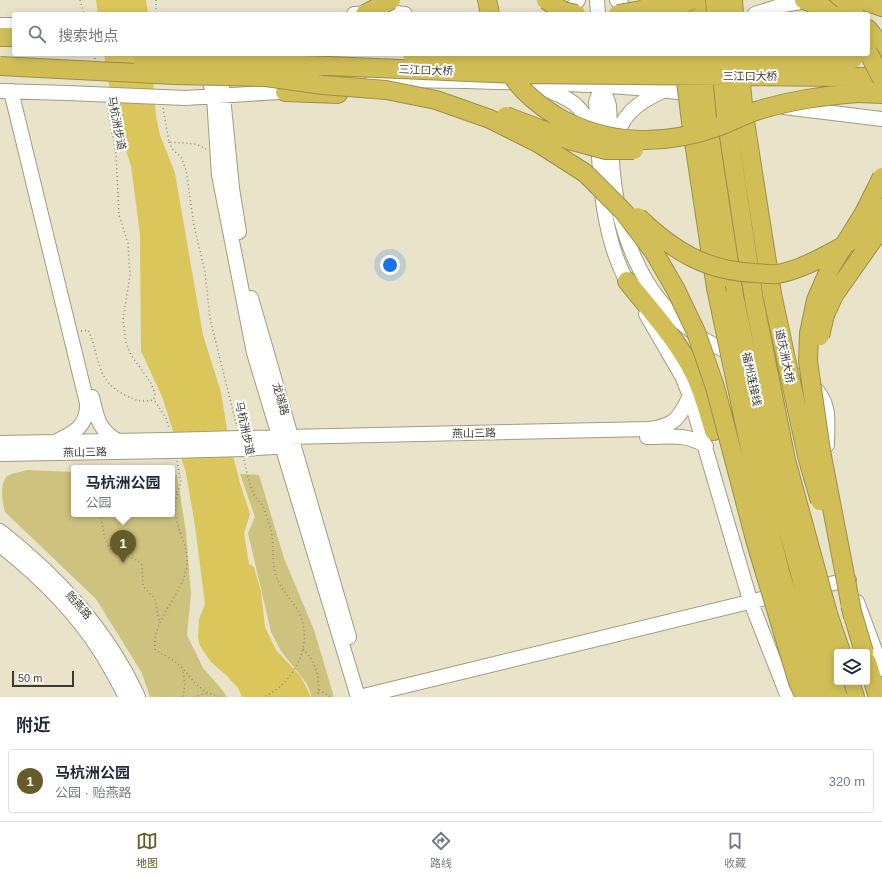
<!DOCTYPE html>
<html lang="zh">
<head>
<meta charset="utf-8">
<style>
	body { margin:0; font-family:Arial,"Noto Sans SC",sans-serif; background:#f2f2f3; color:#1f2937 }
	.controls { position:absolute; right:12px; bottom:12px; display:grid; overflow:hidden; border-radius:4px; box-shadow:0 2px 10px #0003 }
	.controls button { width:36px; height:36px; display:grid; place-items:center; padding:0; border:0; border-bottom:1px solid #e0e1e3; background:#fff; color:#1f2937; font:20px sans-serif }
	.scale { position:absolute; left:12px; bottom:10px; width:62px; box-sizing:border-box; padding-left:4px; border:2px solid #3d3b31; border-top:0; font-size:11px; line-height:14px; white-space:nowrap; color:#3d3b31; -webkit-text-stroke:3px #fff; paint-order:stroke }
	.you { position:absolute; left:390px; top:265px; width:14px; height:14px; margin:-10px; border:3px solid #fff; border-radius:50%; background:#1a73e8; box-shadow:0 0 0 6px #1a73e833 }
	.badge { display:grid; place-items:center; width:26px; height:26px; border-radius:50%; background:#665c29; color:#fff; font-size:13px; font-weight:700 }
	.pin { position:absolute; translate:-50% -33px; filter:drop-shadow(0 1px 2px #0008) }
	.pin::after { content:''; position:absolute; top:21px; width:14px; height:12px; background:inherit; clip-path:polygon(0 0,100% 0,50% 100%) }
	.popup { position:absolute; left:71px; top:465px; width:104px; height:52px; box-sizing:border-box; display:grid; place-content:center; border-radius:4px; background:#fff; filter:drop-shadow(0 1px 3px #0005); font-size:13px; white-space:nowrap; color:#747a83 }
	.popup b { font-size:15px; color:#1f2937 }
	.popup::after { content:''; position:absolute; left:50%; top:100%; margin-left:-8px; border:8px solid transparent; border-top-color:#fff }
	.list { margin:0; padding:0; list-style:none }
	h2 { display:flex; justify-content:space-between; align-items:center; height:52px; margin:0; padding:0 16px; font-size:17px }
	h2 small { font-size:13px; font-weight:400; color:#747a83 }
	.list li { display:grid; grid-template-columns:26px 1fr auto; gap:12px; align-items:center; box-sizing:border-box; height:64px; margin:0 8px 8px; padding:0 8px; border:1px solid #e0e1e3; border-radius:4px }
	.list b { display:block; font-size:15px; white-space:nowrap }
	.list p { margin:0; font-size:13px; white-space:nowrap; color:#747a83 }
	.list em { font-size:13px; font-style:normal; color:#747a83 }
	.icon { flex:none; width:22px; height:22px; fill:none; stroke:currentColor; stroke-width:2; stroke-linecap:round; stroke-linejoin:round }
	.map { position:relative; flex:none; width:882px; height:697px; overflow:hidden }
	.search { position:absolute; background:#fff; box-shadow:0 2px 10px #0003; left:12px; right:12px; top:12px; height:44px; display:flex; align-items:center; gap:10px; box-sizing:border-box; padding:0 14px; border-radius:4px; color:#747a83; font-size:15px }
	.sheet { height:124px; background:#fff }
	nav { display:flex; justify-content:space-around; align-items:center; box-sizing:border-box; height:56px; border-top:1px solid #e0e1e3; background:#fff; font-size:11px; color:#747a83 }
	nav a { display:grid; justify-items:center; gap:2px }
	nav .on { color:#665c29 }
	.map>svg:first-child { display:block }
	.green { fill:#cec27f }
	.water { fill:#dac65b }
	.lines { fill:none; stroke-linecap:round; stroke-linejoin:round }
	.secondary-casing { stroke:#a09c83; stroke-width:16 }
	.highway-casing { stroke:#9d904a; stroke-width:20 }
	.path { stroke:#8e8b79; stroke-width:1.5; stroke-dasharray:1 3; stroke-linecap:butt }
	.secondary { stroke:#fff; stroke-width:14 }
	.highway { stroke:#d1be57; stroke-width:18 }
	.secondary-bridge-casing { stroke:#a09c83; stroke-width:16; stroke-linecap:butt }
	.highway-bridge-casing { stroke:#9d904a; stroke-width:20; stroke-linecap:butt }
	.secondary-bridge { stroke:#fff; stroke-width:14 }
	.highway-bridge { stroke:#d1be57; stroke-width:18 }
	.labels { text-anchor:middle; stroke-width:4; stroke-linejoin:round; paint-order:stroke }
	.street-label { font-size:11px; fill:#3d3b31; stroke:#fff }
</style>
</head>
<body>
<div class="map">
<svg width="882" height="697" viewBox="0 0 882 697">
	<rect width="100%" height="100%" fill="#e8e3c9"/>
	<path class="green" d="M 27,470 L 74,472 L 74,514 L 172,514 L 172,475 L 177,475 L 186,532 L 191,594 L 187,635 L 203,668 L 220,687 L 227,697 L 150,697 L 142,673 L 96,599 L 5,512 C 2,502 0,485 6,477 C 11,473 21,472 27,470 Z
		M 240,474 L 259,475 L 284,558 L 314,630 L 334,697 L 312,697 L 307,684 L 281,651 L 271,632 L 248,533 L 255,517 Z"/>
	<path class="water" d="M 96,0 L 146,0 L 148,14 L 98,14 Z
		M 104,54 L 151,54 L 156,116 L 160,135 L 175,173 L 203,335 L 221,392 L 228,436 L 240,483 L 250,514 L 244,533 L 249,564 L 254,567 L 261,592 L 265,627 L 276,650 L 301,677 L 311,697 L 242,697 L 238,688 L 227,676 L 211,662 L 200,646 L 198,638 L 199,619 L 205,604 L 195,526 L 186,473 L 163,399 L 141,351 L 140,234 L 131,166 L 113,109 Z"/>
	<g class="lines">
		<g class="secondary-casing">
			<path id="secondary" d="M 597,0 L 598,14
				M 617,0 L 630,14
				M 354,14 L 387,12 L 405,14
				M 563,14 L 573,7 L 578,0
				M 755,14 L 783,5 L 813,0
				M 0,25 L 14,25
				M 601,64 C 601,71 601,79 602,86 C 603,93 608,99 609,106 C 611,140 611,177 619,211 C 635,279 670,330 736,355
				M 220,66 L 232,188 L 239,232
				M 206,67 L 214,97 L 219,175 L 254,353 L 358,697
				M 371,83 C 415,79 458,81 501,82 C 567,84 633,85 698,95
				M 602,86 L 596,102 C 600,165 598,233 631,289
				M 540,88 C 570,97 585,106 594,137
				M 0,91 L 67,93
				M 11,91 L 87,403 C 88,426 74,433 55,442
				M 185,98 L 295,91
				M 784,107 L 882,119
				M 615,145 C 619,116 638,102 663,91
				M 251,298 L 349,637
				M 646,314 L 682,376 L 690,396 L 750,600 L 788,697
				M 760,363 C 787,372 823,379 827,414 C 828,424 827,435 827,445
				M 92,397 C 97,418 98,428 116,440
				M 647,437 C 669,437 686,433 706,446
				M 241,438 L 649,429 C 675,426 679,418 690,396
				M 0,443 L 167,440
				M 244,449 L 290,446
				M 0,454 L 170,451
				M 0,531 C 58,577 107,629 138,697
				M 0,545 C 38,575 74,610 100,651 C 110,666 118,682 126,697
				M 810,588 L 849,580
				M 857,602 L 882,669
				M 359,697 L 782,594"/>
		</g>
		<g class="highway-casing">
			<path id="highway" d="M 487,0 L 490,14
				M 696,0 L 697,14
				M 715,0 L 716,14
				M 733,0 L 734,14
				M 840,0 L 855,14
				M 862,0 L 882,7
				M 868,29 L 882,47
				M 0,37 L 14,37
				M 852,77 L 882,77
				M 285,92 L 338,94
				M 858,93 L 882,94
				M 744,115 L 772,294
				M 726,116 L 754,300
				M 707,118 L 734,296
				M 691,122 L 716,288
				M 627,281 C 650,310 677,339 694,373 C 703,391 708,411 714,431
				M 867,662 L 878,697
				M 850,682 L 855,697"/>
		</g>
		<path class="path" d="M 80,0 L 84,14
			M 156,0 L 156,14
			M 94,54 L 95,59
			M 107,105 L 116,154 L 119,215 L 128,243 L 130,275 L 123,320 L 126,343 L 131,355 L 151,383 L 155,394 L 154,400 L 166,418 L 169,428
			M 163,108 L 169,142 L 196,144 L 206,149
			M 169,142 L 173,150 L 181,157 L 186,170 L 194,226 L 205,272 L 210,319 L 237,427
			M 81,331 L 88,330 C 101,356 94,380 125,395 C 137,401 140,402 154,400
			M 244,460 C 247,472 249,486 256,498 C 258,501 262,503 263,507 C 266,514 269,523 271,530 C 274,544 272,559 275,572 C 280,590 288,595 297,609 C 316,641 296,682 264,697
			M 177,461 L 181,482 L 178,492
			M 172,493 L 178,492 C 168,525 189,538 187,564 C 184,595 152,617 155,649 C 160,654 166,655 171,659 C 192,672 190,689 221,697
			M 101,514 C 103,530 104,552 122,556 C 130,557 136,558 142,565 L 143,586 L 155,599 L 159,621
			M 303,649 C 317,662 320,679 318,697
			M 183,672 L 185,684 L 183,697
			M 319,690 L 331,697
			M 194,697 L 208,693"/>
		<use href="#secondary" class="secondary"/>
		<use href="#highway" class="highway"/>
		<g class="secondary-bridge-casing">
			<path id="secondary-bridge" d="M 67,93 L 185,98
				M 167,440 L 241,438
				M 170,451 L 244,449"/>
		</g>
		<g class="highway-bridge-casing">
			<path id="highway-bridge" d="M 546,0 L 563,11 L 576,14
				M 804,0 L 824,8 L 831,14
				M 365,14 L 391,0
				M 618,14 L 641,10 L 665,0
				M 656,14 L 692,0
				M 868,52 L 882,79
				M 412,54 L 482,57 L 853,59
				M 143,62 L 214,61 L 517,74 L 852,77
				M 739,64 L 744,115
				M 684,65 L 691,122
				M 702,65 L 707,118
				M 721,65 L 726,116
				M 0,66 L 175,75 L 266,77 L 323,85 L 386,90 L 436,100 L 490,119 L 538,143 L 585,173 L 624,212 L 654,252 L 676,290 L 696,332 L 715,387 L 756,543 L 798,682 L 805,697
				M 507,67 C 517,88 537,104 556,116 C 607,146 665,146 720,126 C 732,121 744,115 756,111 C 790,100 823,96 858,93
				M 506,116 L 569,140 L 606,150 L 634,150
				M 638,217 C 673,251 706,271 755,273 C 762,273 770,275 777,274 C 795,271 814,262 830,253 C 850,243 871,228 882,208
				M 716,288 L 754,468 L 780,572 L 820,697
				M 772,294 L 807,456 L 820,501
				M 734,296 L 770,464 L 812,617 L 838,697
				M 754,300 L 786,460 L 828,614 L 841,652
				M 820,336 L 825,315 L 834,295 L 882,227
				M 850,605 L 864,652
				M 853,617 L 821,451 L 808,361 L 809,333 L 816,300 L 830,268 L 864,213 L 882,177"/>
		</g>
		<use href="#secondary-bridge" class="secondary-bridge"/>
		<use href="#highway-bridge" class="highway-bridge"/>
	</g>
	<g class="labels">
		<g class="street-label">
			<text transform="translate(426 70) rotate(2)" y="4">三江口大桥</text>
			<text x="750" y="80">三江口大桥</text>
			<text transform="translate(117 123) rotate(79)" y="4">马杭洲步道</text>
			<text transform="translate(785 356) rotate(78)" y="4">道庆洲大桥</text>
			<text transform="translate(752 379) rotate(78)" y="4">福州连接线</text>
			<text transform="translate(281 399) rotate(74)" y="4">龙瑞路</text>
			<text transform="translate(245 428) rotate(78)" y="4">马杭洲步道</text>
			<text transform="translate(474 433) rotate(-1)" y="4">燕山三路</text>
			<text transform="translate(85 452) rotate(-1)" y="4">燕山三路</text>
			<text transform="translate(79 605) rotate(49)" y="4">贻燕路</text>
		</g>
	</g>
</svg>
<div class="controls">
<button><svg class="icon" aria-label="layers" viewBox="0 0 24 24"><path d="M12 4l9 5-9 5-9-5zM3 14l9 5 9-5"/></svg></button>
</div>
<div class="scale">50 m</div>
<div class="you"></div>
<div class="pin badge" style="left:123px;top:563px">1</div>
<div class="popup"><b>马杭洲公园</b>公园</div>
<div class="search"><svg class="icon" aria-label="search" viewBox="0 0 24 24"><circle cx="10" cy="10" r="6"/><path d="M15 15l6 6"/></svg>搜索地点</div>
</div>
<section class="sheet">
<h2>附近<small></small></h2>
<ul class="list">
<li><span class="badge">1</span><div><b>马杭洲公园</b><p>公园 · 贻燕路</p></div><em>320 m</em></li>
</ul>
</section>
<nav>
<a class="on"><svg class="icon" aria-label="map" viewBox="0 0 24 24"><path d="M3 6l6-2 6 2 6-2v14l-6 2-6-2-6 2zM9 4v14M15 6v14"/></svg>地图</a>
<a><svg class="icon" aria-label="directions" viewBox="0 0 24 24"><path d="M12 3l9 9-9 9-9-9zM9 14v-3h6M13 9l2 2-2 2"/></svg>路线</a>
<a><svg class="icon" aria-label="saved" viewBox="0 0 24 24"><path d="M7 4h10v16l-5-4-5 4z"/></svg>收藏</a>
</nav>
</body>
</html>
